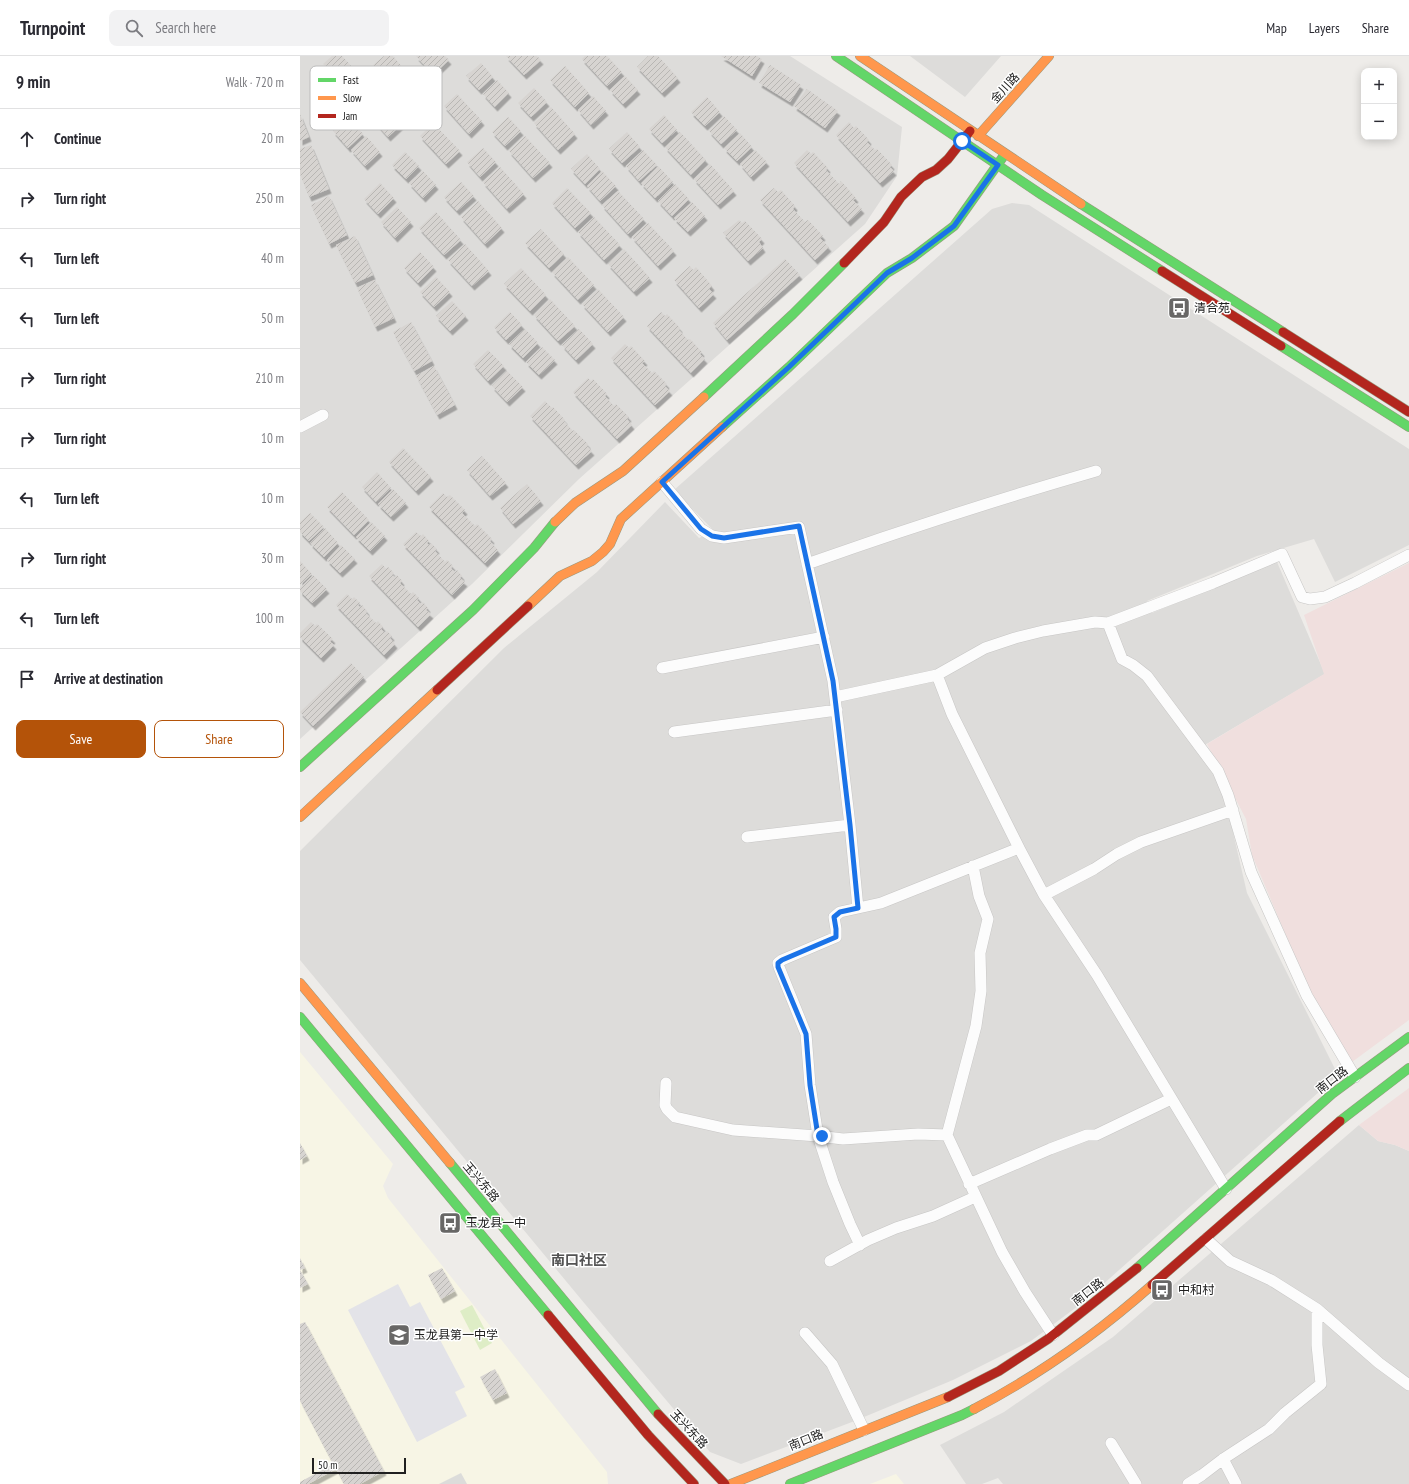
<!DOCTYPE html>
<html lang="en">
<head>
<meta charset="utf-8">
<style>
	body { margin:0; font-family:"PT Sans Narrow","Noto Sans SC",sans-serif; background:#f2f2f3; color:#2b2b33 }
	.controls { position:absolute; right:12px; top:12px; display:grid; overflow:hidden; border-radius:8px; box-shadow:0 2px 10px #0003 }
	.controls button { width:36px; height:36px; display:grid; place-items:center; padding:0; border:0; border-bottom:1px solid #e1e1e2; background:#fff; color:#2b2b33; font:20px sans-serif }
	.scale { position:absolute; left:12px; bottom:10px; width:94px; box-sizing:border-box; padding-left:4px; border:2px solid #202020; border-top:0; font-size:11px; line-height:14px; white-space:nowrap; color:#202020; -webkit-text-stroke:3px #fff; paint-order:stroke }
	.stop { position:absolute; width:12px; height:12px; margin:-9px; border:3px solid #1a73e8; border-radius:50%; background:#fff }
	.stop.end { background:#1a73e8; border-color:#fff; box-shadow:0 1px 4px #0008 }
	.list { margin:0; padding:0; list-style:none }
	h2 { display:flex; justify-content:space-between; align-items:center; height:52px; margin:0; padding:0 16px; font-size:17px }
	h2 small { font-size:13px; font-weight:400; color:#7c7c81 }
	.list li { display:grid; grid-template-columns:26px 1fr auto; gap:12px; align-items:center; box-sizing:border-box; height:60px; padding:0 16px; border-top:1px solid #e1e1e2 }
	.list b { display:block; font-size:15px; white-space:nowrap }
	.list em { font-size:13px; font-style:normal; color:#7c7c81 }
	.actions { display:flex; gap:8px; padding:12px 16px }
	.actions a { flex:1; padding:9px 0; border:1px solid #b45309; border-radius:8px; text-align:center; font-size:14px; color:#b45309 }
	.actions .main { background:#b45309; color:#fff }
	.icon { flex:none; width:22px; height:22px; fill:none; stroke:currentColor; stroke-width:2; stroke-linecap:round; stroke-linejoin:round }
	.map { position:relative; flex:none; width:1109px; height:1428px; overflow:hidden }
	header { display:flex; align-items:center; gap:24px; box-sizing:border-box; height:56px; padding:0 20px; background:#fff; border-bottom:1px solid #e1e1e2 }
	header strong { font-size:19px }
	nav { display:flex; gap:22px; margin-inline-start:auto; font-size:14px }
	.search { width:280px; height:36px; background:#f2f2f3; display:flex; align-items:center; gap:10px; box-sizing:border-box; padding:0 14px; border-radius:8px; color:#7c7c81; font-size:15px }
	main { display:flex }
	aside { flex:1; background:#fff }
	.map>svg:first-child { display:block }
	.residential { fill:#dddcda }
	.commercial { fill:#f0dfde }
	.education { fill:#f7f5e5 }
	.religious { fill:#dcdcda }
	.grass { fill:#deedc6 }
	.plaza { fill:#e3e3e8 }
	.building { fill:url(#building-hatch); filter:url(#shadow) }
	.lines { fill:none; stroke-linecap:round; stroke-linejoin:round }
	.street-casing { stroke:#c7c6c5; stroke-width:12 }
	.fast-casing { stroke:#99997f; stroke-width:10 }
	.slow-casing { stroke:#99997f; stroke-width:10 }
	.jam-casing { stroke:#99997f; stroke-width:10 }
	.street { stroke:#fcfcfc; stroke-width:11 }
	.fast { stroke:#63d668; stroke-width:9 }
	.slow { stroke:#ff974d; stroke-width:9 }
	.jam { stroke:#b3261e; stroke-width:9 }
	.route { stroke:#1a73e8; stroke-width:5 }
	.labels { text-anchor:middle; stroke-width:3; stroke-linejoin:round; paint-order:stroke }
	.street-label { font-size:12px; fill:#202020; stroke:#fff }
	.poi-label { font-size:12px; fill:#202020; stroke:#fff; text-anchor:start }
	.quarter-label { font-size:14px; font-weight:bold; fill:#535353; stroke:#fff }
	.key { fill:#fff; stroke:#bcbcbc; stroke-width:1 }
	.key-label { font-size:11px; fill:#202020 }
</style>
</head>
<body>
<header>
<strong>Turnpoint</strong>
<div class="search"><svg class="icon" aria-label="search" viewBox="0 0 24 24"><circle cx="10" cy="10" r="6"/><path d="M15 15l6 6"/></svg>Search here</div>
<nav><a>Map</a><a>Layers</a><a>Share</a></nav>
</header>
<main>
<aside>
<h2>9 min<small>Walk · 720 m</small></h2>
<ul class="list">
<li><svg class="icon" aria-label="ahead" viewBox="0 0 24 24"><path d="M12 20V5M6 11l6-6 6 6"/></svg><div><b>Continue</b></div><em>20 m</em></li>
<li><svg class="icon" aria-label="right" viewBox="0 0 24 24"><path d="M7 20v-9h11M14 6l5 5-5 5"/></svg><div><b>Turn right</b></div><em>250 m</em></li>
<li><svg class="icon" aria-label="left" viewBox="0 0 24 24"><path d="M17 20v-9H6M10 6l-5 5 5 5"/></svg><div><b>Turn left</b></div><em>40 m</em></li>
<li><svg class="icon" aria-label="left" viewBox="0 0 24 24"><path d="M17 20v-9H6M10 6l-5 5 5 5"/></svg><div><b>Turn left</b></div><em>50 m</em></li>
<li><svg class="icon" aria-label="right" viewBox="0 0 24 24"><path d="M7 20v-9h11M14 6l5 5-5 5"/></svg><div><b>Turn right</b></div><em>210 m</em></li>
<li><svg class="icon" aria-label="right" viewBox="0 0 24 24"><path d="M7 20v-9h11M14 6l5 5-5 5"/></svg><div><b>Turn right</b></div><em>10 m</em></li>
<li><svg class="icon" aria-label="left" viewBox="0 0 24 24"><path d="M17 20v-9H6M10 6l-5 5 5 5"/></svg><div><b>Turn left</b></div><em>10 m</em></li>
<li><svg class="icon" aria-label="right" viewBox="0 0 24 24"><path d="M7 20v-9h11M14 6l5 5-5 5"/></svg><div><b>Turn right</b></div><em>30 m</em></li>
<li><svg class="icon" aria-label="left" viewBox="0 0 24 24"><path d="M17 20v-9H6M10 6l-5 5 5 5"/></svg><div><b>Turn left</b></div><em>100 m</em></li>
<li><svg class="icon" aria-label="arrive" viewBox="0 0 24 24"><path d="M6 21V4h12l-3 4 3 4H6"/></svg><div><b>Arrive at destination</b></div></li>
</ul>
<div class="actions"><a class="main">Save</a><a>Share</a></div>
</aside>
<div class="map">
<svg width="1109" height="1428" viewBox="0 0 1109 1428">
	<defs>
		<pattern id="building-hatch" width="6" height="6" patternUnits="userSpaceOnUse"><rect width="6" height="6" fill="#d7d4d1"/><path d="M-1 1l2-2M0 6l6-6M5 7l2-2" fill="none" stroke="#b8b6b3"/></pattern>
		<filter id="shadow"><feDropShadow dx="2.5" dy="4.5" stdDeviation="0" flood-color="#0004"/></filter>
	</defs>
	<rect width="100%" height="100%" fill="#eeece9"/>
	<path class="residential" d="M 0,0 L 490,0 L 602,71 L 597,120 L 565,168 L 279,423 L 172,528 L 0,683 Z
		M 610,0 L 701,0 L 665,41 Z
		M 712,147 L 729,149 L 1109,393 L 1109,489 L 1035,526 L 1014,483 L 957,500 L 847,545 L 852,557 L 977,506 L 1025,618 L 898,693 L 923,733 L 947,837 L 1038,1019 L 782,1247 L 731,1285 L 653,1324 L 552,1366 L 441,1408 L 410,1396 L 285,1248 L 0,904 L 0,795 L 204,592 L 297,516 L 365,446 L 399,482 L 414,475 L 374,434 L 692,153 Z
		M 1059,1069 L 1078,1085 L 1095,1089 L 1109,1095 L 1109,1428 L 703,1428 L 698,1422 L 682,1428 L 666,1428 L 640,1389 L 704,1356 L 813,1281 Z"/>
	<path class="commercial" d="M 1109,507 L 1109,964 L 1052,1006 L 1009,934 L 952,799 L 946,763 L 907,688 L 1024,618 L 1004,559 Z
		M 1109,1032 L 1109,1095 L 1095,1089 L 1078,1085 L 1059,1069 Z"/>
	<path class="education" d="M 0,996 L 93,1108 L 83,1130 L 88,1142 L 307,1416 L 308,1428 L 0,1428 Z
		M 596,1418 L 604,1428 L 570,1428 Z"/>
	<path class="religious" d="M 161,1417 L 167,1428 L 139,1428 Z"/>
	<path class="grass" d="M 172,1249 L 192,1287 L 180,1294 L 160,1255 Z"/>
	<path class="plaza" d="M 98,1228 L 110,1251 L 120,1246 L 165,1331 L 155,1336 L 167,1360 L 117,1386 L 48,1254 Z"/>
	<path class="building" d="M 32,0 L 42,0 L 67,27 L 53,41 L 23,8 Z
		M 84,0 L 93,0 L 103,12 L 88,26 L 73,9 Z
		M 116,0 L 145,0 L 149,4 L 133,19 Z
		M 206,0 L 237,0 L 241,4 L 224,19 Z
		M 285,0 L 307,0 L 322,16 L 307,30 L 282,3 Z
		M 348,0 L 358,0 L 378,22 L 362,37 L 337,11 Z
		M 421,0 L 457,0 L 462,3 L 452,20 Z
		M 181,7 L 193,21 L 179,34 L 166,20 Z
		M 470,9 L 501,29 L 490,46 L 459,27 Z
		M 265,10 L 289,37 L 275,51 L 250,24 Z
		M 325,20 L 338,34 L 323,48 L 310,34 Z
		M 197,24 L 209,37 L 195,51 L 183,38 Z
		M 234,32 L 247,46 L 231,61 L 218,47 Z
		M 507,33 L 538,55 L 525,72 L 494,50 Z
		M 157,38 L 182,65 L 169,78 L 144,50 Z
		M 293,40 L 306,55 L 291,69 L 278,54 Z
		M 407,41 L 420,56 L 405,70 L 391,56 Z
		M 89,51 L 103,67 L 88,81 L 74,65 Z
		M 251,51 L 275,78 L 258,94 L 234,67 Z
		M 0,58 L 9,81 L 0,85 Z
		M 364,59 L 377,74 L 362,87 L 349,73 Z
		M 424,60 L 437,74 L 421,88 L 409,75 Z
		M 48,61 L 63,78 L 48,92 L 33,75 Z
		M 208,61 L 221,75 L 205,90 L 192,76 Z
		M 549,66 L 554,72 L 556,70 L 569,84 L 567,86 L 575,94 L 577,93 L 592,109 L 590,111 L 594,115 L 580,127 L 536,79 Z
		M 133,67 L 160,95 L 146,108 L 120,80 Z
		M 327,76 L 340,91 L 322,107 L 309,93 Z
		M 380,76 L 406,104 L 391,119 L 365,91 Z
		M 440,77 L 452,91 L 437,105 L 424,92 Z
		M 66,80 L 80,96 L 65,110 L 51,94 Z
		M 225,80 L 250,107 L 233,122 L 209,95 Z
		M 11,89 L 29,133 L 9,141 L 0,118 L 0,93 Z
		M 183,92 L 196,106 L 180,121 L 167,106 Z
		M 343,94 L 357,109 L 339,125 L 326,110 Z
		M 455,94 L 467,106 L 451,121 L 440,108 Z
		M 507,94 L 511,98 L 513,96 L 528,112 L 526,114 L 539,128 L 541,125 L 556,142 L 553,144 L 562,153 L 548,166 L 494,107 Z
		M 105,96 L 119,110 L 106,123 L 92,109 Z
		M 287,98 L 300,113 L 285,128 L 271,113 Z
		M 410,108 L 434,135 L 418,149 L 394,123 Z
		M 358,110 L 373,126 L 355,142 L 341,127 Z
		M 200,111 L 224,138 L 207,153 L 183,126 Z
		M 123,115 L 136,129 L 123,142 L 109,127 Z
		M 302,115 L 316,130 L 300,145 L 287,130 Z
		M 161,126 L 174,140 L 157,155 L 144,141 Z
		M 80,127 L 94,142 L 78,158 L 64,143 Z
		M 375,128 L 389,143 L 372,160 L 358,145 Z
		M 267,132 L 291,157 L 275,172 L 252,147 Z
		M 474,132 L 478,136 L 481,134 L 495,150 L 493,153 L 505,166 L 508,164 L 523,180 L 520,182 L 529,191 L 515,204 L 460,144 Z
		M 318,135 L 344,163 L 328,178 L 302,149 Z
		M 29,140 L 47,179 L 29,188 L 11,149 Z
		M 178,145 L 202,172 L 185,188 L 161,161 Z
		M 392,146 L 405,160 L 388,176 L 374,162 Z
		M 97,151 L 111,166 L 95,182 L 81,166 Z
		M 136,156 L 161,184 L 144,199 L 119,172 Z
		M 294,161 L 320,189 L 304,204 L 278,176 Z
		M 439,164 L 442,167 L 445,165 L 462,183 L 459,186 L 463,192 L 448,205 L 423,177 Z
		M 348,167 L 374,195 L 358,210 L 332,181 Z
		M 241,173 L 264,198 L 249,212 L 225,187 Z
		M 55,180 L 73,219 L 55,227 L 36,189 Z
		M 165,188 L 189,215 L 172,230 L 148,204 Z
		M 324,193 L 350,222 L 334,236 L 308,208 Z
		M 120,196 L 134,211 L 118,227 L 104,212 Z
		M 268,201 L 294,229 L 278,244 L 252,216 Z
		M 485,203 L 500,219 L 427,284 L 413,267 Z
		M 390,210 L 393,214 L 396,211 L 412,230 L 409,233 L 414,238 L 399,252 L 374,224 Z
		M 221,212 L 246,239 L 230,255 L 204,228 Z
		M 136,221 L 150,236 L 134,251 L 120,236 Z
		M 75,224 L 94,262 L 75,271 L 57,232 Z
		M 298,233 L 324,261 L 308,276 L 282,248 Z
		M 250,243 L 275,270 L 258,285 L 234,259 Z
		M 152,245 L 166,260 L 150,275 L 136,260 Z
		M 210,256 L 222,269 L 206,284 L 194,271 Z
		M 361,256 L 365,260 L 367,258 L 380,272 L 379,274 L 388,284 L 390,283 L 402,296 L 400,298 L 405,303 L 391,317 L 347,270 Z
		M 111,266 L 132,305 L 114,315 L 93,276 Z
		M 225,273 L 238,287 L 223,302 L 209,288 Z
		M 279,273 L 293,288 L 276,304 L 262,289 Z
		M 325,288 L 329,292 L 331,290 L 345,305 L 342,307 L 352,317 L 354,315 L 367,328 L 365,330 L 370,335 L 355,349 L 311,302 Z
		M 242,291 L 255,304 L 239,319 L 226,306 Z
		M 188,294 L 204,310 L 188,325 L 173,308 Z
		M 134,310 L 155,349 L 137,359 L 116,320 Z
		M 207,315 L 223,331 L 207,346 L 192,330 Z
		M 288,322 L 291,325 L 293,323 L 307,338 L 305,340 L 314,350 L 316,348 L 329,361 L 327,363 L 332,369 L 317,383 L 273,336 Z
		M 245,345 L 252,352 L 253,351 L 265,364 L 264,365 L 273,375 L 274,374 L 288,388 L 287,390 L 292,395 L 276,409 L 230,360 Z
		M 103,392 L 131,421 L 116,435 L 89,406 Z
		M 182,400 L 206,427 L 190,440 L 167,414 Z
		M 77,416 L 91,432 L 76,446 L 62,431 Z
		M 227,428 L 241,445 L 213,468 L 200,452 Z
		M 93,433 L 106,447 L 91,461 L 78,448 Z
		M 42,436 L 69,464 L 54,479 L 27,451 Z
		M 143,437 L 147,441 L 150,439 L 165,454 L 162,457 L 175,470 L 177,468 L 192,483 L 190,485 L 198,494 L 185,507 L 129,451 Z
		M 10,457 L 24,471 L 9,485 L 0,476 L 0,466 Z
		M 71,466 L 85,480 L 70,495 L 56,481 Z
		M 25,472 L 38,487 L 24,501 L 10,487 Z
		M 116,476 L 121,480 L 123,478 L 129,485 L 127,487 L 129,489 L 131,487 L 137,493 L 135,495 L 145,506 L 147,504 L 153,510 L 151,512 L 155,516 L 157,514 L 162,520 L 160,522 L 165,526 L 152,539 L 103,488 Z
		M 41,489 L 55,503 L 40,517 L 27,504 Z
		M 0,505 L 12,518 L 0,529 Z
		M 82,508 L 86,513 L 88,511 L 94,517 L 92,519 L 95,521 L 97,519 L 102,525 L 100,527 L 111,538 L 113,536 L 119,542 L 117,544 L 121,548 L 123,546 L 128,552 L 126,554 L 131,558 L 118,571 L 69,520 Z
		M 13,519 L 27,533 L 12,547 L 0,535 L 0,532 Z
		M 47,538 L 52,543 L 54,541 L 60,547 L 58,549 L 60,551 L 62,549 L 67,555 L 66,557 L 76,567 L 78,565 L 83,571 L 81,573 L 85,577 L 87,575 L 92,580 L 90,582 L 95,588 L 84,599 L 36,549 Z
		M 11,566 L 15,570 L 17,568 L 33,583 L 30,585 L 34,589 L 21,602 L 0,581 L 0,577 Z
		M 51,607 L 64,621 L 13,670 L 0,656 Z
		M 0,1087 L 7,1100 L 0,1104 Z
		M 0,1202 L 5,1212 L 0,1214 L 8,1228 L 0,1232 Z
		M 142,1212 L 155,1235 L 141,1243 L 128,1219 Z
		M 5,1266 L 84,1415 L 60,1428 L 44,1428 L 36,1413 L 8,1428 L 0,1428 L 0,1426 L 33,1408 L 0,1345 L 0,1268 Z
		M 195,1313 L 207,1337 L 193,1344 L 180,1321 Z"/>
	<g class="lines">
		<g class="street-casing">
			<path id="street" d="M 0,371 L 23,359
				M 362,426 L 401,473 L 412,480 L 424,482 L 499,471 L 533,625 L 550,769 L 558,852
				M 507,508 C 603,474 699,443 796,415
				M 808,567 L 822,603 L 833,609 L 847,620 L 918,715 L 928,739 L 951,816 L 1007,940 L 1055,1021
				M 362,612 L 524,581
				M 637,619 L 685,592 L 715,582 L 743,575 L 795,566 L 808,567 L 913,527 L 982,498 L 1002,541 L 1010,543 L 1025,541 L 1055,527 L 1109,499
				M 535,641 L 637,619 L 652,658 L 719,792
				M 374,676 L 537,654
				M 447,781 L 550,769
				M 744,839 L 794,813 L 817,798 L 841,786 L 933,754
				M 366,1027 L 365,1049 L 367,1053 L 375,1061 L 433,1074 L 518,1080 L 543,1083 L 618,1078 L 647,1079 L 676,970 L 681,935 L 680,897 L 688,863 L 679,840 L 673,810
				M 647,1079 L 702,1196 L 725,1236 L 753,1279
				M 669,1128 L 750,1093 L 787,1079 L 796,1079 L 871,1043
				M 906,1183 L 930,1205 L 971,1224 L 1017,1253 L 1079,1307 L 1109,1329
				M 560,1189 L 550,1168 L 533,1126 L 518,1080 L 510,1029 L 506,978 L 479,911 L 478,907 L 482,904 L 536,881 L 536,873 L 534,861 L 540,856 L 581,847 L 719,792 L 744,839 L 797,919 L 926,1133
				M 530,1205 L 568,1184 L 596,1172 L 633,1160 L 675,1141
				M 505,1277 L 532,1308 L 564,1374
				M 811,1387 L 836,1428
				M 923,1403 L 936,1428
				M 888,1428 L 902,1419 L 923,1403 L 969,1373 L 985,1357 L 1021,1328 L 1017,1289 L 1017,1253"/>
		</g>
		<g class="fast-casing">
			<path id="fast" d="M 536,0 L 742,139 L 862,215
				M 781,148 L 983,276
				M 981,290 L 1109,371
				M 404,341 L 493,258 L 544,207
				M 422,371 L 489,311 L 587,217 L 612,202 L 654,170 L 705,98
				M 0,711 L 173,554 L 234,492 L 255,466
				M 0,961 L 248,1259
				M 1040,1065 L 1109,1012
				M 150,1107 L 358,1358
				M 837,1212 L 1032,1038 L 1109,981
				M 490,1428 L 662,1359 L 674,1353"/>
		</g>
		<g class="slow-casing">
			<path id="slow" d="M 560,0 L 781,148
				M 678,80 L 749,0
				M 255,466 L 275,447 L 323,415 L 404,341
				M 228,550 L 260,520 L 292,505 L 303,496 L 310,488 L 321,463 L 422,371
				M 0,761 L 137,634
				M 0,927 L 150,1107
				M 674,1353 C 739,1319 798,1277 852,1229
				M 431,1428 L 648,1341"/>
		</g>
		<g class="jam-casing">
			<path id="jam" d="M 544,207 L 584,166 L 601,141 L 622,121 L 636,114 L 648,103 L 670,75
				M 862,215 L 981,290
				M 983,276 L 1109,356
				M 137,634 L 228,550
				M 852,1229 L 1040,1065
				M 248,1259 L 348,1379 L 394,1428
				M 648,1341 L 699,1315 L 748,1283 L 837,1212
				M 358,1358 L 425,1428"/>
		</g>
		<use href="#street" class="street"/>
		<use href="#fast" class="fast"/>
		<use href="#slow" class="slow"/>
		<use href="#jam" class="jam"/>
	</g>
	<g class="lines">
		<path class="route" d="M 522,1080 L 518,1080 L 510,1029 L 506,978 L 478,911 L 478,907 L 482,904 L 536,881 L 536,873 L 534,861 L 540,856 L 558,852 L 550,769 L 533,625 L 499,470 L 424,482 L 412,480 L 401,473 L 362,426 L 489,311 L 587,217 L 612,202 L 654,170 L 698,109 L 662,85"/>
	</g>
	<defs>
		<g id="bus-square" transform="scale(1.15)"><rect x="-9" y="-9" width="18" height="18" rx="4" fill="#686766" stroke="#fff"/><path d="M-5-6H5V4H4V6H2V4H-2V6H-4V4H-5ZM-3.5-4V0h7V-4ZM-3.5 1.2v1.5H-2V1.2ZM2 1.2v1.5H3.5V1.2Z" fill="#fff"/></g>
		<g id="school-square" transform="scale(1.15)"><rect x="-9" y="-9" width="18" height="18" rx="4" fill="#686766" stroke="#fff"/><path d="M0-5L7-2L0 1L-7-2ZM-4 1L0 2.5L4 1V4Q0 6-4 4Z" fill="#fff"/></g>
	</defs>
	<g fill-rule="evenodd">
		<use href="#bus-square" x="879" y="252"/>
		<use href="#bus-square" x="150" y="1167"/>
		<use href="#bus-square" x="862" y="1234"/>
		<use href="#school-square" x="99" y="1279"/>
	</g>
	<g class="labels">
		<g class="street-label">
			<text transform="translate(705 32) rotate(-48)" y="4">金川路</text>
			<text transform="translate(1032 1024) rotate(-38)" y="4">南口路</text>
			<text transform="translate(181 1126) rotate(50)" y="4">玉兴东路</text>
			<text transform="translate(788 1236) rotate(-38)" y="4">南口路</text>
			<text transform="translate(389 1373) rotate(47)" y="4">玉兴东路</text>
			<text transform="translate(506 1384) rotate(-22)" y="4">南口路</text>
		</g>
		<g class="poi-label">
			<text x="894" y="256">清合苑</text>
			<text x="166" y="1171">玉龙县一中</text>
			<text x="878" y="1238">中和村</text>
			<text x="114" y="1283">玉龙县第一中学</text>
		</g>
		<g class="quarter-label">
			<text x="279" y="1209">南口社区</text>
		</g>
	</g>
	<rect x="10" y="10" width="132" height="64" rx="6" class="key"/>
	<rect x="18" y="22" width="18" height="4" fill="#63d668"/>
	<rect x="18" y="40" width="18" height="4" fill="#ff974d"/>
	<rect x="18" y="58" width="18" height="4" fill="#b3261e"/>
	<g class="key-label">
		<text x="43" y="28">Fast</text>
		<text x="43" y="46">Slow</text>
		<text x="43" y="64">Jam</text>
	</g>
</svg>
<div class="controls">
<button>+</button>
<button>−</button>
</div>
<div class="scale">50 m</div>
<div class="stop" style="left:662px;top:85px"></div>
<div class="stop end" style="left:522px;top:1080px"></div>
</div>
</main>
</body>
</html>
